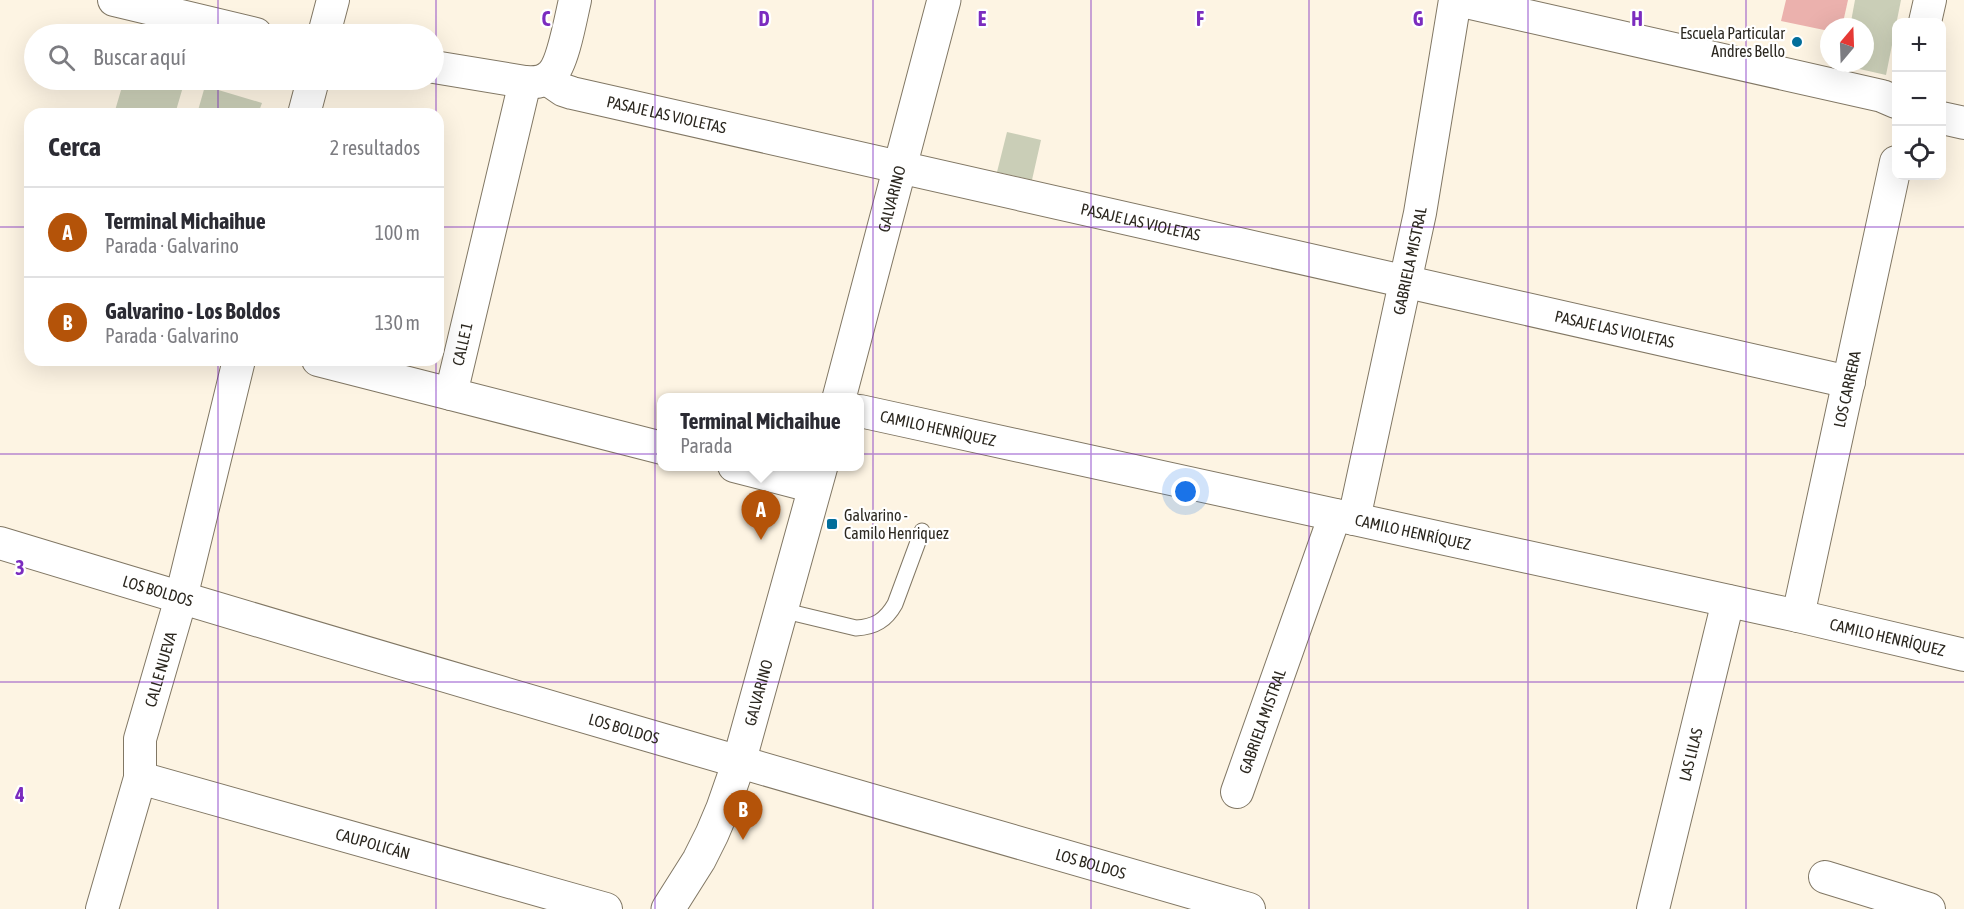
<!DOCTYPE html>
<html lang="es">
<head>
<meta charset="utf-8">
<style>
	body { margin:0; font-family:"Asap Condensed",sans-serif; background:#f2f2f3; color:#2b2b33 }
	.controls { position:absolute; right:18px; top:18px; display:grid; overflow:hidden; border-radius:12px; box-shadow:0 6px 24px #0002 }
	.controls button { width:54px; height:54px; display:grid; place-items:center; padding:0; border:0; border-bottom:2px solid #e1e1e2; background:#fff; color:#2b2b33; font:30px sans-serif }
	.compass { position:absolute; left:1820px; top:18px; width:54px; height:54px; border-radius:50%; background:#fff; box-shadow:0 6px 24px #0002; rotate:19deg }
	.you { position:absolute; left:1186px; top:492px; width:21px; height:21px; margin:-15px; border:4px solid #fff; border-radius:50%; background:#1a73e8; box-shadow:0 0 0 9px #1a73e833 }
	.badge { display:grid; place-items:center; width:39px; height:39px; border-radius:50%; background:#b45309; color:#fff; font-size:20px; font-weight:700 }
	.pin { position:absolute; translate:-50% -50px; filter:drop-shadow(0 2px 3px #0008) }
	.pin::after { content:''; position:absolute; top:32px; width:21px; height:18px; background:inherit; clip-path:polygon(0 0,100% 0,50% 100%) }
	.popup { position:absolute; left:657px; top:393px; width:207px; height:78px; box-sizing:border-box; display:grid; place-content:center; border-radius:12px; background:#fff; filter:drop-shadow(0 2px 4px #0005); font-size:20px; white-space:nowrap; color:#7c7c81 }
	.popup b { font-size:22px; color:#2b2b33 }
	.popup::after { content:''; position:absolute; left:50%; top:100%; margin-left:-12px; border:12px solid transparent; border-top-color:#fff }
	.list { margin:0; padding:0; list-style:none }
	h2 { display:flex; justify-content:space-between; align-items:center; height:78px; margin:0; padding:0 24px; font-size:26px }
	h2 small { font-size:20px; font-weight:400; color:#7c7c81 }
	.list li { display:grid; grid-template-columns:39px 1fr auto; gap:18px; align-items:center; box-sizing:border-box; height:90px; padding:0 24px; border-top:2px solid #e1e1e2 }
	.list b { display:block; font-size:22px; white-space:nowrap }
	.list p { margin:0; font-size:20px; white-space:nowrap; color:#7c7c81 }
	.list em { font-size:20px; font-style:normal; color:#7c7c81 }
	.icon { flex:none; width:33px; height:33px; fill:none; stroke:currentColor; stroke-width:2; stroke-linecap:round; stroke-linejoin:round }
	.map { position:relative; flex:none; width:1964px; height:909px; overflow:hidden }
	.search { position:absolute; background:#fff; box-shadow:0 6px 24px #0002; left:24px; top:24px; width:420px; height:66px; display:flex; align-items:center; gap:15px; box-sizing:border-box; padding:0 21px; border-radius:33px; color:#7c7c81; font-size:22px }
	.panel { position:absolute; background:#fff; box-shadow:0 6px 24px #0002; left:24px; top:108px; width:420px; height:258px; border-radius:18px }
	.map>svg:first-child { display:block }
	.green { fill:#ebb1ad }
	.building { fill:#caceb7 }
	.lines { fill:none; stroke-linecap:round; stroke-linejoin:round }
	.service-casing { stroke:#817764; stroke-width:17 }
	.minor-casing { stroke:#817764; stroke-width:34 }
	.tertiary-casing { stroke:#817764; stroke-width:35 }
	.service { stroke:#fff; stroke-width:15 }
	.minor { stroke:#fff; stroke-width:32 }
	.tertiary { stroke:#fff; stroke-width:33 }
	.grid { fill:none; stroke:#7b2cbf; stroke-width:1.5; stroke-opacity:0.55 }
	.poi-dot { fill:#026e9b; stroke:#fff; stroke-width:2 }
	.labels { text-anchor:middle; stroke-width:4.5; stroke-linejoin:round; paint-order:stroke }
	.poi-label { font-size:16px; fill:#2c2820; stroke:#fff; text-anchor:end }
	.street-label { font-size:16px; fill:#2c2820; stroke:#fff }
	.grid-label { font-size:20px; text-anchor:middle; font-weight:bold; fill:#7b2cbf; stroke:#fff; stroke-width:4.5; stroke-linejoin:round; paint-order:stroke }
</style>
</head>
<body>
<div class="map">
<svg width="1964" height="909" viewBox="0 0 1964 909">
	<rect width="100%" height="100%" fill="#fdf4e3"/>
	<path class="green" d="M 1786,0 L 1848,0 L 1842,27 L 1829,27 L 1829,31 L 1781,21 Z"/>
	<path class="building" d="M 1855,0 L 1901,0 L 1886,75 L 1842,65 L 1842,63 L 1865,63 L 1865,27 L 1850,27 Z
		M 124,80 L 185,80 L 175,114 L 114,114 Z
		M 205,86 L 262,103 L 258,114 L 197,114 Z
		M 1007,132 L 1041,140 L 1032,180 L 997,172 Z"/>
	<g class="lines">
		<g class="service-casing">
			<path id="service" d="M 781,610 L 856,628 C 875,627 886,620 895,604 L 922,531"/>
		</g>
		<g class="minor-casing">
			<g id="minor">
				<path d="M 114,0 L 256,34"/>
				<path d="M 1457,0 L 1882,96 L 1896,102"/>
				<path d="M 1925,22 L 1930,0"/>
				<path d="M 324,34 L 333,0"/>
				<path d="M 434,67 L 525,82 C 535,83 545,82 552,74 C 563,63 571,17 575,0"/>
				<path id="s1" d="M 547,79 L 563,90 L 572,93 L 1849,382"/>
				<path d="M 525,82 L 451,394 L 662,448"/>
				<path d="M 304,114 L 313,80"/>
				<path d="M 1942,118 L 1964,123"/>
				<path d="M 318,360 L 451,394"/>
				<path id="s2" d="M 860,411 L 1798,616 L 1964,655"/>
				<path d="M 734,466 L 815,487"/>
				<path id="s3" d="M 1354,519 L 1420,213 L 1455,0"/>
				<path id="s4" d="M 0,543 C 415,669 832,789 1249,909"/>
				<path id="s5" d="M 1798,616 L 1896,162"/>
				<path id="s6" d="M 140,778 L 606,909"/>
				<path id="s7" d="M 1237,792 L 1335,515"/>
				<path d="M 1825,877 L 1929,909"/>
				<path id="s8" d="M 102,909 L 140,778 L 140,739 L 181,598 L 239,360"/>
				<path id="s9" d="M 1653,909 L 1728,601"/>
			</g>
		</g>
		<g class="tertiary-casing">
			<g id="tertiary">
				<path id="s10" d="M 839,398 L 944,0"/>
				<path id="s11" d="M 668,909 L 699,860 L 712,834 L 723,808 L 739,762 L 821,466"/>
			</g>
		</g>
		<use href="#service" class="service"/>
		<use href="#minor" class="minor"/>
		<use href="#tertiary" class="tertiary"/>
	</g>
	<path class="grid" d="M 218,0 L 218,34M 436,0 L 436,114M 655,0 L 655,909M 873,0 L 873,909M 1091,0 L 1091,909M 1309,0 L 1309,909M 1528,0 L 1528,909M 1746,0 L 1746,909M 218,80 L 218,114M 0,227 L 30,227M 438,227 L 1964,227M 218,360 L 218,909M 436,360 L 436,909M 0,454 L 1964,454M 0,682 L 1964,682"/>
	<g class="poi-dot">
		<circle cx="1797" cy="42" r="6"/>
		<rect x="826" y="518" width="12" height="12" rx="3"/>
	</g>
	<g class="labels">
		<g class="poi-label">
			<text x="1785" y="39">Escuela Particular<tspan x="1785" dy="18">Andres Bello</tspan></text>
			<text x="844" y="521" text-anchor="start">Galvarino -<tspan x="844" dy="18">Camilo Henriquez</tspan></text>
		</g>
		<g class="street-label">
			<text dy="6" stroke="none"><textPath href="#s1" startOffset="126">PASAJE LAS VIOLETAS</textPath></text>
			<text dy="6" stroke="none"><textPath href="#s10" startOffset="206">GALVARINO</textPath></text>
			<text dy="6" stroke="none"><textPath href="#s1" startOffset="612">PASAJE LAS VIOLETAS</textPath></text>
			<text dy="6" stroke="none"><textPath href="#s3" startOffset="264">GABRIELA MISTRAL</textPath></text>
			<text dy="6" stroke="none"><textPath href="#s1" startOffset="1098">PASAJE LAS VIOLETAS</textPath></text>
			<text transform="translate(462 344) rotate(-77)" y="6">CALLE 1</text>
			<text dy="6" stroke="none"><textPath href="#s5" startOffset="232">LOS CARRERA</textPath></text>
			<text dy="6" stroke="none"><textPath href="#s2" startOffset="80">CAMILO HENRÍQUEZ</textPath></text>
			<text dy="6" stroke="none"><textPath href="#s2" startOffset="566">CAMILO HENRÍQUEZ</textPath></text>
			<text dy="6" stroke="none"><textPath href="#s4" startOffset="165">LOS BOLDOS</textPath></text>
			<text dy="6" stroke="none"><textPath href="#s2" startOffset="1052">CAMILO HENRÍQUEZ</textPath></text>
			<text dy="6" stroke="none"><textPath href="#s8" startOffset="248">CALLE NUEVA</textPath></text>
			<text dy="6" stroke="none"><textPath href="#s11" startOffset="236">GALVARINO</textPath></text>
			<text dy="6" stroke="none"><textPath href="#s7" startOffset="75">GABRIELA MISTRAL</textPath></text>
			<text dy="6" stroke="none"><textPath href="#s4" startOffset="651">LOS BOLDOS</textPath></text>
			<text dy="6" stroke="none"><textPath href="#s9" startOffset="159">LAS LILAS</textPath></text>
			<text dy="6" stroke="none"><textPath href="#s6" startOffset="242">CAUPOLICÁN</textPath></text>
			<text dy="6" stroke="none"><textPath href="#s4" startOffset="1137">LOS BOLDOS</textPath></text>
		</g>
	</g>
	<g class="grid-label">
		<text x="546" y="26">C</text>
		<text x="764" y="26">D</text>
		<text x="982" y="26">E</text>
		<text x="1200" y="26">F</text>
		<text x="1418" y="26">G</text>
		<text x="1637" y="26">H</text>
		<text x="20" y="575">3</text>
		<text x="20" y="802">4</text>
	</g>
</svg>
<div class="controls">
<button>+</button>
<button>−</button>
<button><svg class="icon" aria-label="locate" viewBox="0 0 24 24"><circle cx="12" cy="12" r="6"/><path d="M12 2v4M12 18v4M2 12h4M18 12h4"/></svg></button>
</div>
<svg class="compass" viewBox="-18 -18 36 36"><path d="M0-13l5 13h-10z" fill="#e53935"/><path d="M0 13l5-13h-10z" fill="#7c7c81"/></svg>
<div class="you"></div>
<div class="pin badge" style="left:761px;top:540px">A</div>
<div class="popup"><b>Terminal Michaihue</b>Parada</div>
<div class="pin badge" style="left:743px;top:840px">B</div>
<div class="search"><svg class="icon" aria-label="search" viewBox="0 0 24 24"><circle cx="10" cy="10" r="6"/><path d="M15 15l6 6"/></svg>Buscar aquí</div>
<section class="panel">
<h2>Cerca<small>2 resultados</small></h2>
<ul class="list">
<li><span class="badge">A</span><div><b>Terminal Michaihue</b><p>Parada · Galvarino</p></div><em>100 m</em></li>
<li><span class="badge">B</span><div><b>Galvarino - Los Boldos</b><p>Parada · Galvarino</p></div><em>130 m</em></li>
</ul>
</section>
</div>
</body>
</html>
